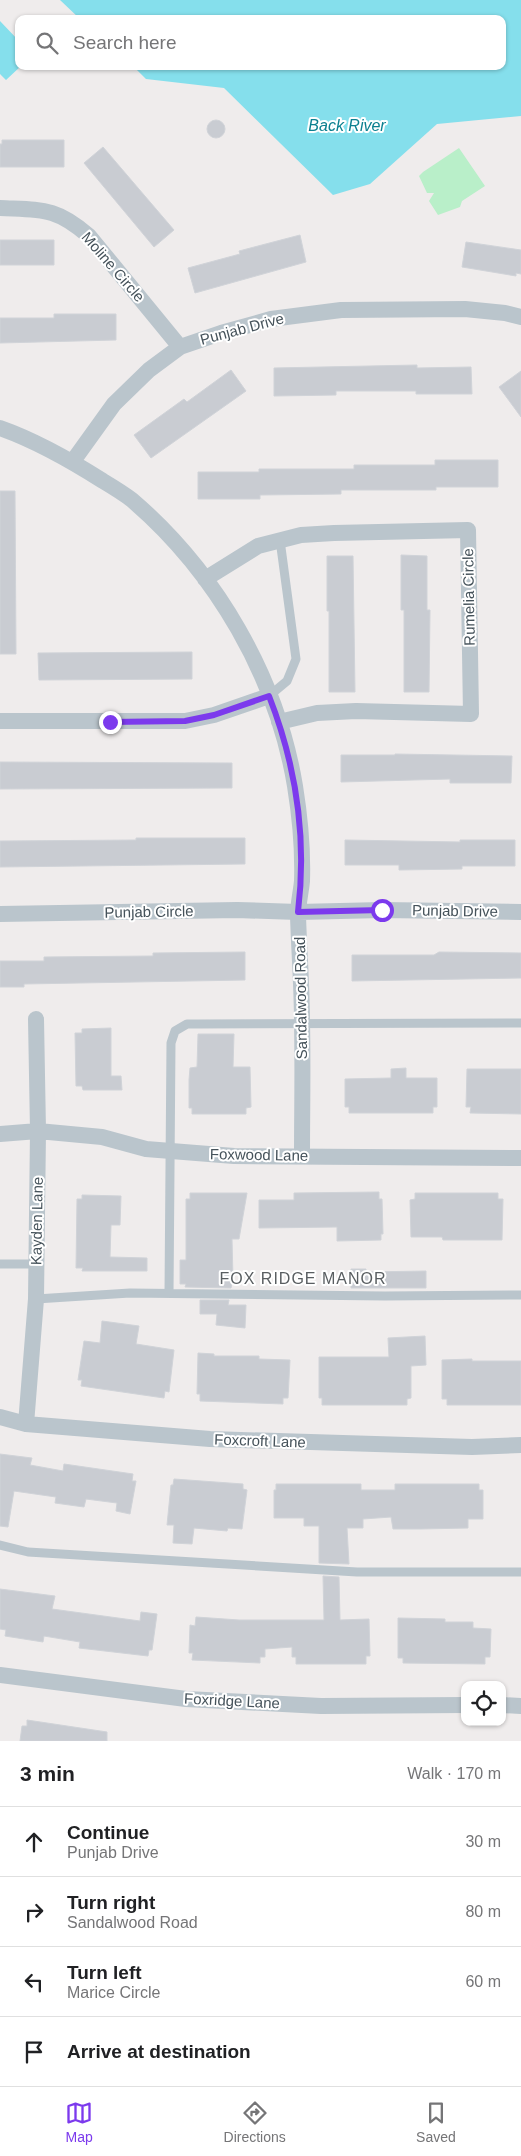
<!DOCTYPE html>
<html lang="en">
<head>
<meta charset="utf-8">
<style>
	body { margin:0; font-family:Arial,sans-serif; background:#f6f6f6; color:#202124 }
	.controls { position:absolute; right:15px; bottom:15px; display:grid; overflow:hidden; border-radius:10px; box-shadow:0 1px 4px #0004 }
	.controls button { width:45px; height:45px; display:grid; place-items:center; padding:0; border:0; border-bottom:1px solid #e0e0e0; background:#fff; color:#202124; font:25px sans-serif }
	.stop { position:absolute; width:15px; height:15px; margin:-11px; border:4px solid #7c3aed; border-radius:50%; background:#fff }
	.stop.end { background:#7c3aed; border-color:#fff; box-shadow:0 1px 5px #0008 }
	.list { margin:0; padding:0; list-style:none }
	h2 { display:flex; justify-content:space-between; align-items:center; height:65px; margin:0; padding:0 20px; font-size:21px }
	h2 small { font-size:16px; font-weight:400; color:#757577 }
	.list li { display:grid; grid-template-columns:32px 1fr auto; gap:15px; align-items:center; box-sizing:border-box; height:70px; padding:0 20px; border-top:1px solid #e0e0e0 }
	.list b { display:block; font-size:19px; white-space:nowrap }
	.list p { margin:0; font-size:16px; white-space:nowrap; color:#757577 }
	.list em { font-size:16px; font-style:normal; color:#757577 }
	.icon { flex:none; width:28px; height:28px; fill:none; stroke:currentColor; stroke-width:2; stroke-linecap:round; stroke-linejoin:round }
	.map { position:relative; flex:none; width:521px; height:1741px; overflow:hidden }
	.search { position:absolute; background:#fff; box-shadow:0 1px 4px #0004; left:15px; right:15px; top:15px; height:55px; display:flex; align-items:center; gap:12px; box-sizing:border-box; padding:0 18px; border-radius:10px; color:#757577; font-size:19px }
	.sheet { height:345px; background:#fff }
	nav { display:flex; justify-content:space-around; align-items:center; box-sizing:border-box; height:70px; border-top:1px solid #e0e0e0; background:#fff; font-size:14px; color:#757577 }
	nav a { display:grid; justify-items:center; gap:2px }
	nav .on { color:#7c3aed }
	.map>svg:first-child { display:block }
	.green { fill:#b9efc9 }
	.water { fill:#85dfec }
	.building { fill:#c9ccd2; stroke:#d0d3d8 }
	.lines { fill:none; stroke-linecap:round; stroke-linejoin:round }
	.service { stroke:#bac5cc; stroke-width:9 }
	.minor { stroke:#bac5cc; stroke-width:16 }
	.route { stroke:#7c3aed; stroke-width:6 }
	.labels { text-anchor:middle; stroke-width:4; stroke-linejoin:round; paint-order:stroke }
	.street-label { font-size:15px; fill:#45525a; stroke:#fff }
	.water-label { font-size:16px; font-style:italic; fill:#0c8090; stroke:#fff }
	.neighbourhood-label { font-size:16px; letter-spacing:1px; fill:#595e61; stroke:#fff }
</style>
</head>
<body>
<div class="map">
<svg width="521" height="1741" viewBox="0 0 521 1741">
	<rect width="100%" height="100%" fill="#efecec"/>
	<path class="green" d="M 459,148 L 485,186 L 462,201 L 460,207 L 438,215 L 429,201 L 434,193 L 427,193 L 419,176 L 423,172 Z"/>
	<path class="water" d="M 60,0 L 521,0 L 521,116 L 437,124 L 370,184 L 333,195 L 224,88 L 146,79 L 133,66 L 502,66 L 502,19 L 80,19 Z
		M 0,21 L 19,41 L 19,66 L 21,66 L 6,80 L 0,74 Z"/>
	<path class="building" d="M207 129a9 9 0 1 1 18 0a9 9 0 1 1-18 0Z
		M 2,140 L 64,140 L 64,167 L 0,167 L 0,144 L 2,144 Z
		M 103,147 L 174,230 L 154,247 L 84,163 Z
		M 300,235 L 306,262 L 195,293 L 188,268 L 240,254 L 239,251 Z
		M 0,240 L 54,240 L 54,265 L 0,265 Z
		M 466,242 L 521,250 L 521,274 L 516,273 L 516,276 L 462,267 Z
		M 54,314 L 116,314 L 116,340 L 0,343 L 0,318 L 54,318 Z
		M 417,365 L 417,368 L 471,367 L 472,394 L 416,394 L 416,391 L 336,391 L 336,395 L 274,396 L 274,368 Z
		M 231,370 L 246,391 L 151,458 L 134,435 L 184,399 L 187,402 Z
		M 521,371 L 521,417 L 499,387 Z
		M 435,460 L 498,460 L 498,487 L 436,487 L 436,490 L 341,490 L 341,494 L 260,495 L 260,499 L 198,499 L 198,472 L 259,472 L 259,469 L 354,469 L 354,465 L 435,465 Z
		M 0,491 L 15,491 L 16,654 L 0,654 Z
		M 401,555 L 427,556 L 427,610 L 430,610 L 429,692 L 404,692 L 404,610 L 401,610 Z
		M 327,556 L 353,556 L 355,692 L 329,692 L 329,611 L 327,611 Z
		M 192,652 L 192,679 L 39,680 L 38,653 Z
		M 395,754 L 512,756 L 511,783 L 450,783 L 450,779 L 341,782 L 341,755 L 395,755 Z
		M 0,762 L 232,763 L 232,788 L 0,789 Z
		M 136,838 L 245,838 L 245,864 L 0,867 L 0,841 L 136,840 Z
		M 345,840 L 460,842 L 460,840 L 515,840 L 515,866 L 462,866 L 462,869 L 399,870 L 399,865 L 345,865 Z
		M 245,952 L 245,980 L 24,984 L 24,987 L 0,987 L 0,961 L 44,961 L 44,957 L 153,956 L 153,953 Z
		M 439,952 L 521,953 L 521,978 L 352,981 L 352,955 L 434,955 Z
		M 111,1028 L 111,1076 L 121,1076 L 122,1090 L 83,1090 L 82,1086 L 76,1086 L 75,1033 L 82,1033 L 82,1029 Z
		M 198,1034 L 234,1034 L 233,1067 L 250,1067 L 251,1107 L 246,1108 L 246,1114 L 192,1114 L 192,1108 L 189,1108 L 189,1080 L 190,1068 L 197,1067 Z
		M 406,1068 L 406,1078 L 437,1078 L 437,1107 L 433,1107 L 433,1113 L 349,1113 L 349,1107 L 345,1107 L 345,1079 L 391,1078 L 391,1069 Z
		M 467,1069 L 521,1069 L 521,1114 L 470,1113 L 471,1107 L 466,1107 Z
		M 379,1192 L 379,1199 L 382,1199 L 383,1234 L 381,1234 L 381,1240 L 337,1241 L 337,1227 L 259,1228 L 259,1200 L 294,1200 L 294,1193 Z
		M 190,1193 L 247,1193 L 239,1239 L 232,1239 L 233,1278 L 231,1288 L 185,1287 L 186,1284 L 180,1284 L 180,1260 L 186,1260 L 186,1199 L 190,1199 Z
		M 415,1193 L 498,1193 L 498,1199 L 503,1199 L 502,1240 L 443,1240 L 442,1237 L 411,1237 L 410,1200 L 415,1199 Z
		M 82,1195 L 121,1196 L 120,1225 L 111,1225 L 110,1257 L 147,1258 L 147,1271 L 82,1271 L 83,1268 L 76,1268 L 77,1199 L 82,1199 Z
		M 351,1269 L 366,1269 L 366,1272 L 426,1271 L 426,1288 L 351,1288 Z
		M 200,1300 L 229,1300 L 228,1305 L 246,1305 L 245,1328 L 216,1325 L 217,1314 L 200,1314 Z
		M 102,1321 L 139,1326 L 136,1344 L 174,1350 L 169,1392 L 165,1391 L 164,1398 L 81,1386 L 82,1380 L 78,1380 L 84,1341 L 100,1343 Z
		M 425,1336 L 426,1365 L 411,1366 L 411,1398 L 407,1399 L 407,1405 L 322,1405 L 322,1398 L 319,1398 L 319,1357 L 389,1357 L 388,1338 Z
		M 198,1353 L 214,1354 L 214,1356 L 259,1356 L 259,1359 L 290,1360 L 288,1398 L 283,1398 L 283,1404 L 200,1401 L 200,1394 L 197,1394 Z
		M 472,1359 L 472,1361 L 521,1361 L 521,1405 L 447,1405 L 447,1399 L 442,1399 L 442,1360 Z
		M 0,1454 L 32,1458 L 30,1465 L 63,1471 L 64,1464 L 133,1474 L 132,1481 L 136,1481 L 130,1514 L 116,1511 L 117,1503 L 86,1499 L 84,1507 L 55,1503 L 56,1497 L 14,1491 L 8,1527 L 0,1526 Z
		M 174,1479 L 243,1484 L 243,1489 L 247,1490 L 242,1529 L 228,1528 L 227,1531 L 194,1528 L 192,1544 L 173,1543 L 174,1525 L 167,1525 L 171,1485 L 173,1485 Z
		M 276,1484 L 361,1484 L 361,1490 L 395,1490 L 395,1484 L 479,1484 L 479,1490 L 483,1490 L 483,1519 L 468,1519 L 468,1528 L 420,1529 L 393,1529 L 391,1517 L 363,1519 L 363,1528 L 347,1528 L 349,1564 L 319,1563 L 319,1526 L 304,1526 L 304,1518 L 274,1518 L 274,1490 L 276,1490 Z
		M 323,1576 L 339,1577 L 340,1620 L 369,1619 L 370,1656 L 366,1656 L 366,1664 L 296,1664 L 296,1657 L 292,1657 L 292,1647 L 265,1649 L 265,1657 L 260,1657 L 260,1663 L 192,1660 L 193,1653 L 189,1653 L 190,1625 L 195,1626 L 196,1617 L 239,1620 L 324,1620 Z
		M 0,1589 L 55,1596 L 52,1609 L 140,1621 L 141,1612 L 157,1614 L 152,1650 L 149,1650 L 148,1656 L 79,1648 L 80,1642 L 44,1636 L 43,1642 L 5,1636 L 6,1630 L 0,1629 Z
		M 398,1618 L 445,1619 L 445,1622 L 473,1622 L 473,1628 L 491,1629 L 490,1657 L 485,1657 L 485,1664 L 403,1663 L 403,1658 L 398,1658 Z
		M 27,1720 L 107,1732 L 107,1741 L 20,1741 L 22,1726 L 27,1726 Z"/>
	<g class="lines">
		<path class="service" d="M 269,696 L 287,681 L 296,659 L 280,540
			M 0,1264 L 36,1264
			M 169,1293 L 171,1043 L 175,1031 L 187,1024 L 198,1024 L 521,1023
			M 36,1299 L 130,1293 L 385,1296 L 521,1295
			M 0,1545 L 28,1552 L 357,1572 L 521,1572"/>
		<path class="minor" d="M 0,208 C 42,210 56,207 89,236 L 180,347
			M 0,428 C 37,441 70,460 103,481 C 113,487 123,493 132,500 C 216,572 277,677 295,786 C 300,817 303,850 302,881 C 301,892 298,904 298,915 C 299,951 302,987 302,1023 C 303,1067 302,1112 302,1156
			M 73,461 L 114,404 L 149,370 L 180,347 L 221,333 L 271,319 L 341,310 L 465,309 L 505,313 L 521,317
			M 205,579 L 258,546 L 301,535 L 334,533 L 468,530 L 471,714 L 356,711 L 317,713 L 279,722
			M 0,721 L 185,721 L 214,715 L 269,696
			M 0,914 L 237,910 L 298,912 L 382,910 L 521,912
			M 0,1134 L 38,1131 L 102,1137 L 146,1149 L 234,1156 L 521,1158
			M 0,1417 L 26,1424 L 210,1439 L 472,1447 L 521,1445
			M 26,1424 L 36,1299 L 38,1131 L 36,1019
			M 0,1675 L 186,1699 L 321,1706 L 465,1705
			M 502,1705 L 521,1706"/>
	</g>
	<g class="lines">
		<path class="route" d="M 110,722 L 185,721 L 214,715 L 269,696 C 296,765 307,838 298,912 L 382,910"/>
	</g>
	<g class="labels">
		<g class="street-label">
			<text transform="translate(113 267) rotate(49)" y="5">Moline Circle</text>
			<text transform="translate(242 329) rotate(-15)" y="5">Punjab Drive</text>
			<text transform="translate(469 597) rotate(-91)" y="5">Rumelia Circle</text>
			<text transform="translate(455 911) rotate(1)" y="5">Punjab Drive</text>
			<text transform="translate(149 912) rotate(-1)" y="5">Punjab Circle</text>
			<text transform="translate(301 998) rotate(-91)" y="5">Sandalwood Road</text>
			<text transform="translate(259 1155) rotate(1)" y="5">Foxwood Lane</text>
			<text transform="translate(37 1221) rotate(-89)" y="5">Kayden Lane</text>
			<text transform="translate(260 1441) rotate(2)" y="5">Foxcroft Lane</text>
			<text transform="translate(232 1701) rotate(3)" y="5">Foxridge Lane</text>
		</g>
		<g class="water-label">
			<text x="347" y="131">Back River</text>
		</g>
		<g class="neighbourhood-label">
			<text x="303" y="1284">FOX RIDGE MANOR</text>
		</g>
	</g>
</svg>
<div class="controls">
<button><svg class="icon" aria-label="locate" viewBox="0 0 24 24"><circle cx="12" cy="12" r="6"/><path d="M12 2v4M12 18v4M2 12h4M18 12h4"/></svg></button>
</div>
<div class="stop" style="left:382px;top:910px"></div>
<div class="stop end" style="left:110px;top:722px"></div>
<div class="search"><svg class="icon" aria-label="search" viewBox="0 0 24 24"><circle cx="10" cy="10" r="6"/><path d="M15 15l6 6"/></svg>Search here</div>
</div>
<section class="sheet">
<h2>3 min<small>Walk · 170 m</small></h2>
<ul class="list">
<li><svg class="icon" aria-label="ahead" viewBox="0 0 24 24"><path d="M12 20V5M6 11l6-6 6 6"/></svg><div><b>Continue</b><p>Punjab Drive</p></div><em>30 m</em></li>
<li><svg class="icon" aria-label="right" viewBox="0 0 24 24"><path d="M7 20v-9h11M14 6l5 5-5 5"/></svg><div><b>Turn right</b><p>Sandalwood Road</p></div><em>80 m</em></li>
<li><svg class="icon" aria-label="left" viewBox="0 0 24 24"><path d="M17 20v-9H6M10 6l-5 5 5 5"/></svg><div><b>Turn left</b><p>Marice Circle</p></div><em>60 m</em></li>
<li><svg class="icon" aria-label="arrive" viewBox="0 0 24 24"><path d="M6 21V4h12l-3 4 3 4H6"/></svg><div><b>Arrive at destination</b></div></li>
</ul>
</section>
<nav>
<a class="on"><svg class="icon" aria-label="map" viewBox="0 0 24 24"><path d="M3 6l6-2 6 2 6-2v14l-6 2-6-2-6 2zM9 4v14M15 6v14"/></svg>Map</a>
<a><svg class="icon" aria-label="directions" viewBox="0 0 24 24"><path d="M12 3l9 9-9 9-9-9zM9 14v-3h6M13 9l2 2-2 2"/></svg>Directions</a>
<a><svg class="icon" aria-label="saved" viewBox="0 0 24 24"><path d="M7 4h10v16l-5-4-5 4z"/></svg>Saved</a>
</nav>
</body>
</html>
